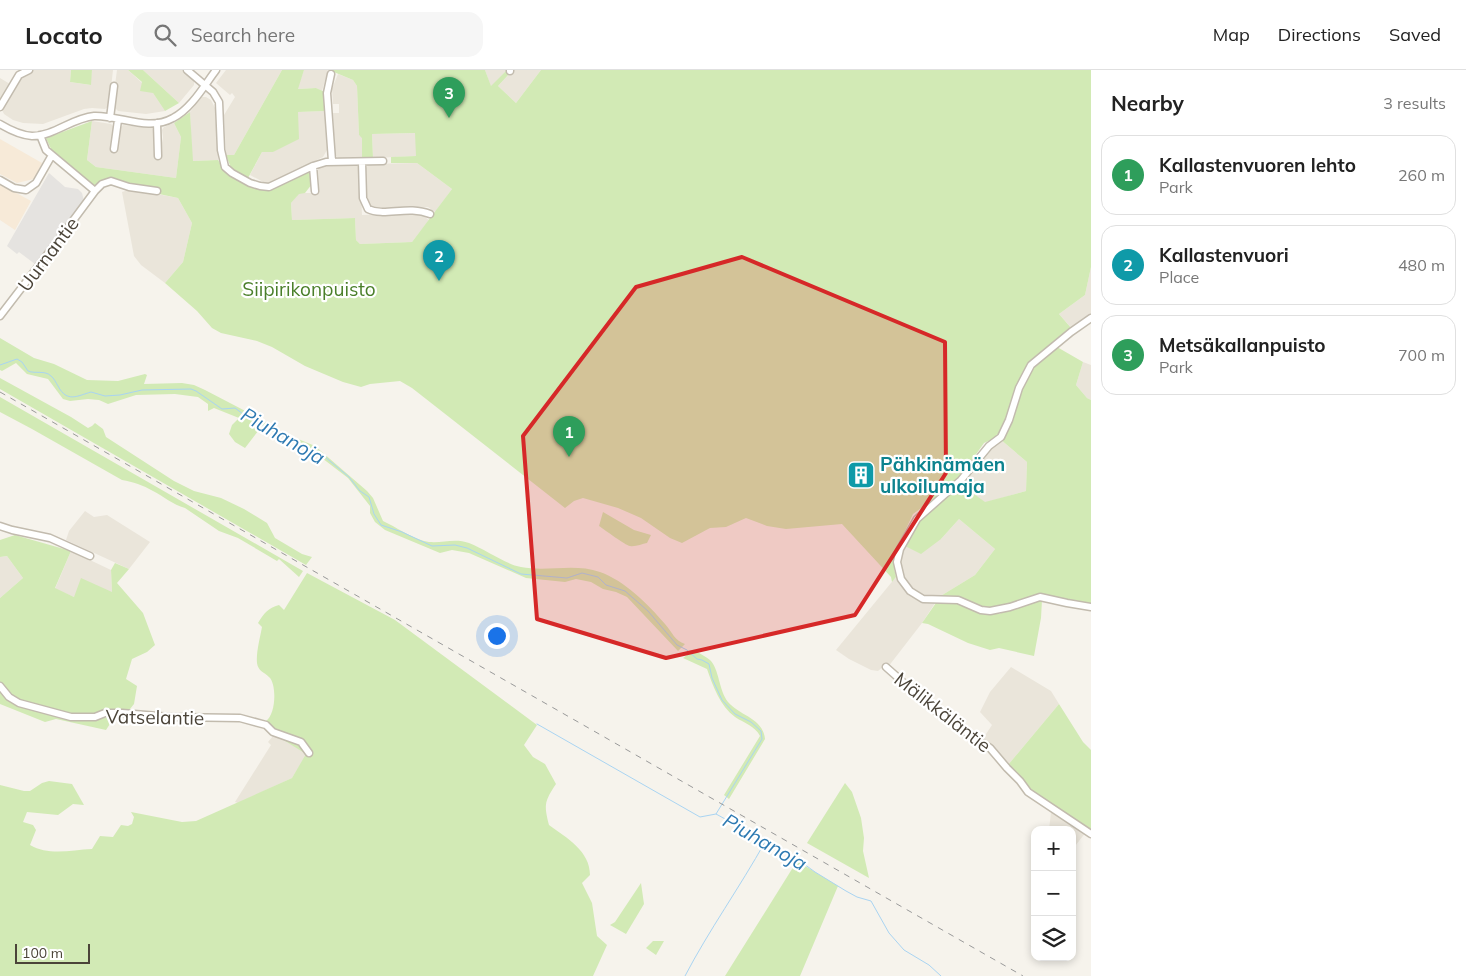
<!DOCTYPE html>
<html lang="en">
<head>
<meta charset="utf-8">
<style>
	body { margin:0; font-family:Mulish,sans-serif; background:#f6f6f6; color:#222 }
	.controls { position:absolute; right:15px; bottom:15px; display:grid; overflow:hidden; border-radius:10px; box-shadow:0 2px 8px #0003 }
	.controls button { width:45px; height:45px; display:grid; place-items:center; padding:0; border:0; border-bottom:1px solid #e0e0e0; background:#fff; color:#222; font:25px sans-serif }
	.scale { position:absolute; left:15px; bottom:12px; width:75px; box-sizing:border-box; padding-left:5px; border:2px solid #4b4439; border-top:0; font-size:14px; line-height:18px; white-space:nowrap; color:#4b4439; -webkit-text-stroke:4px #fff; paint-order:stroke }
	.you { position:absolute; left:496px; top:565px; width:18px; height:18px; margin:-12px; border:4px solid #fff; border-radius:50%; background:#1a73e8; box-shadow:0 0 0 8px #1a73e833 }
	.badge { display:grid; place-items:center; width:32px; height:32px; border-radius:50%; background:#fc3f1d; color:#fff; font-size:16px; font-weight:700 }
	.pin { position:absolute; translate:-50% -41px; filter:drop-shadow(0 1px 2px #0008) }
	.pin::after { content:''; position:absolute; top:26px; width:18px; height:15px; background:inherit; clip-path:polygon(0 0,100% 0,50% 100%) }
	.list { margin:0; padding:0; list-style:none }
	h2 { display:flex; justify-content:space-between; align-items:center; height:65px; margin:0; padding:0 20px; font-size:21px }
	h2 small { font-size:16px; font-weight:400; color:#767676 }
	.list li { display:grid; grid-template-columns:32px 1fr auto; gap:15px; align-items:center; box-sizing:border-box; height:80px; margin:0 10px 10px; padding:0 10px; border:1px solid #e0e0e0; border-radius:15px }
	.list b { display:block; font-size:19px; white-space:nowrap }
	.list p { margin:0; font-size:16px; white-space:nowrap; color:#767676 }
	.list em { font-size:16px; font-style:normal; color:#767676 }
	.icon { flex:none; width:28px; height:28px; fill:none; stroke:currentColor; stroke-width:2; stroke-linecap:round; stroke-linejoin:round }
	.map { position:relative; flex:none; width:1091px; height:906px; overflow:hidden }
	header { display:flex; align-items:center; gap:30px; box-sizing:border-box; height:70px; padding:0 25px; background:#fff; border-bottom:1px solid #e0e0e0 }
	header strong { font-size:24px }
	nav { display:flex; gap:28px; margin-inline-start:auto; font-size:18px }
	.search { width:350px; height:45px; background:#f6f6f6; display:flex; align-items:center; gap:12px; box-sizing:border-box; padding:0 18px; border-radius:15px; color:#767676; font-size:19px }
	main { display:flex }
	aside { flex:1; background:#fff }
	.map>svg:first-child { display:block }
	.residential { fill:#eae5da }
	.commercial { fill:#f7ead8 }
	.green { fill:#d2eab5 }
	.parking { fill:#e5e3e0 }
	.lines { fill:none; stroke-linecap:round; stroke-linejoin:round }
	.stream { stroke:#a9d4f2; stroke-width:1 }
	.minor-casing { stroke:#c2bbae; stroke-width:9 }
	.minor { stroke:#fff; stroke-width:6 }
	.rail { stroke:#9a9a9a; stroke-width:1; stroke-dasharray:6 6; stroke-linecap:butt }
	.marked { fill:#d62828; fill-opacity:0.2; stroke:#d62828; stroke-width:4; stroke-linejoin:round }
	.labels { text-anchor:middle; stroke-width:4.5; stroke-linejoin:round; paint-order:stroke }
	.street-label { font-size:19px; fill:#4b4439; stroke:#fff }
	.park-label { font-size:19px; fill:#4a7f2a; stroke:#fff }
	.culture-label { font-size:19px; font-weight:bold; fill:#0d838f; stroke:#fff; text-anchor:start }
	.water-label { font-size:20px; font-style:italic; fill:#2e7ab2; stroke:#fff }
</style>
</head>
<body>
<header>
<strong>Locato</strong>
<div class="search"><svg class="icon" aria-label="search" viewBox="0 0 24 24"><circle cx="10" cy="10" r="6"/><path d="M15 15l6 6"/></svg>Search here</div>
<nav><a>Map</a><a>Directions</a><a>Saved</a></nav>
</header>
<main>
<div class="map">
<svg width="1091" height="906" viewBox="0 0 1091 906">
	<rect width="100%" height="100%" fill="#f6f3ec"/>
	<path class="residential" d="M 33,0 L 71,0 L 70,12 L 90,15 L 92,0 L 113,0 L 109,36 L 105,39 L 92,38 L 84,39 L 43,54 L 23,53 L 13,50 L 4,44 L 2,40 L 17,13 L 22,7 Z
		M 117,0 L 128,0 L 153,23 L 165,41 L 146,44 L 118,41 L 114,37 L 117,16 L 115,15 Z
		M 143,0 L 182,0 L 194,11 L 194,15 L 179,33 Z
		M 226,0 L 282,0 L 234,85 L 226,85 L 224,45 L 235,27 L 232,23 L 230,25 L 216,13 Z
		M 304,0 L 328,0 L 322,21 L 316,18 L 297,19 Z
		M 485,0 L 507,0 L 491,17 Z
		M 513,0 L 541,0 L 516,33 L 498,16 Z
		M 338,4 L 353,10 L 357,16 L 359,65 L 362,67 L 363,88 L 340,89 L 335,85 L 333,43 L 339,43 L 339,34 L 333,34 L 332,19 Z
		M 0,8 L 10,14 L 0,32 Z
		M 202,27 L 206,27 L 211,30 L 215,38 L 218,90 L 192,91 L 190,42 Z
		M 325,41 L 327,80 L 323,87 L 267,114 L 250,105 L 262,82 L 273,82 L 298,42 Z
		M 92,51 L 111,54 L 114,57 L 111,78 L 120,58 L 123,55 L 152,58 L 156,61 L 157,67 L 154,83 L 160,85 L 163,67 L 162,60 L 164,57 L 174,53 L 181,67 L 176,108 L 96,97 L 87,90 Z
		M 416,63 L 417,86 L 373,88 L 372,64 Z
		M 417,93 L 452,119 L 435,142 L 428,137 L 370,139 L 367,136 L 366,98 L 369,94 Z
		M 356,95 L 360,98 L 362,145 L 419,143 L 429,150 L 412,172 L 360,174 L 356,170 L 355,148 L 292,150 L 291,133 L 299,123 L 319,123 L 318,99 L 321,96 Z
		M 131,119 L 178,128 L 192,153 L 183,192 L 165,213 L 141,195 L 134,186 L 122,122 Z
		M 1091,197 L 1091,251 L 1075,262 L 1059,244 L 1085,225 Z
		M 1083,292 L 1091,295 L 1091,330 L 1087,328 L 1076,315 Z
		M 1000,369 L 1027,392 L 1026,421 L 984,433 L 974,424 L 959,415 Z
		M 85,441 L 94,447 L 107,445 L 150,472 L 129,499 L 66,470 L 69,461 Z
		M 959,449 L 995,479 L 975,505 L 939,527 L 922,553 L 888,597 L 884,596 L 878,601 L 871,600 L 849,589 L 836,580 L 900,502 L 900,487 L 903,475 L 941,469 Z
		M 71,481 L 111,500 L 112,522 L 74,527 L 55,519 Z
		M 7,486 L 23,508 L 0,528 L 0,487 Z
		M 1011,597 L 1051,621 L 1059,634 L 1008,695 L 994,677 L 982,670 L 992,655 L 980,642 L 990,622 Z
		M 273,666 L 277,666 L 307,684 L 292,708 L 238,733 L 235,732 L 271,675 L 268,672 Z
		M 1051,742 L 1086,762 L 1072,780 L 1072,760 L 1049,760 Z"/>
	<path class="commercial" d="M 0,69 L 42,93 L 34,109 L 17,113 L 0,104 Z
		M 0,114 L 31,131 L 15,160 L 0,150 Z"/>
	<path class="green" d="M 71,0 L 92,0 L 91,15 L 70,12 Z
		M 128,0 L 143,0 L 179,33 L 165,41 L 153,23 L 140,21 L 142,12 Z
		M 282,0 L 304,0 L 298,19 L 316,18 L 325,22 L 325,41 L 298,42 L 299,69 L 273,82 L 262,82 L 248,108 L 231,98 L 226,85 L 234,85 Z
		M 329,0 L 485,0 L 491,16 L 507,0 L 510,3 L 498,16 L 516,33 L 541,0 L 1091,0 L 1091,197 L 1085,225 L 1059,244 L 1072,259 L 1031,292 L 999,363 L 995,368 L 984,373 L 959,408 L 945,421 L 913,444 L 896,480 L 894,498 L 896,507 L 892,512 L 891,507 L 842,454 L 786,459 L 767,456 L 746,448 L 726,457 L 710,458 L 682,473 L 670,468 L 641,448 L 618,438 L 583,428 L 574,431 L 565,438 L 412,318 L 400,311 L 370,314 L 361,317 L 343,312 L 305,296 L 272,277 L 257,271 L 221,263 L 212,258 L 197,241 L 165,213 L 183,192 L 192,153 L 178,128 L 159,124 L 160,118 L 130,114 L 113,109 L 92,116 L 51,79 L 46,68 L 92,51 L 87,90 L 96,97 L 176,108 L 181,67 L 174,53 L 190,42 L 193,91 L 218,90 L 228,105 L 254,118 L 266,120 L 311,100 L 312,114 L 305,123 L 299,124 L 291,133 L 292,150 L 355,148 L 356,170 L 360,174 L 412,172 L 452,119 L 417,93 L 391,93 L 391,87 L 416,86 L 415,63 L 372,64 L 373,88 L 362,88 L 362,68 L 359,65 L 357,16 L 353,10 Z
		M 0,268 L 34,288 L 54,294 L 87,310 L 118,311 L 145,304 L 147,305 L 144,314 L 182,313 L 194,315 L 205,320 L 253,345 L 279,361 L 315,376 L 367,421 L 373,428 L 383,451 C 396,457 410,467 424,471 C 439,475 453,467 469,473 C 485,479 505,494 521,497 C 547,502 575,493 600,502 C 625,511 648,534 665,554 C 672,562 675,571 685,574 L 678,581 L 627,527 L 616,522 L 603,519 L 591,512 L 576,509 L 565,512 L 526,508 L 469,483 L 452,480 L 440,483 L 385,460 L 375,452 L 370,443 L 370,436 L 348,408 L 318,385 L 262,356 L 245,378 L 235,372 L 229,364 L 232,355 L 239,348 L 214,338 L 208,341 L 208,334 L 198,327 L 175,324 L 136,325 L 108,334 L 99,330 L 88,329 L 70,331 L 63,329 L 48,309 L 27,304 L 16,293 L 2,301 L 0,300 Z
		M 1057,277 L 1083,292 L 1076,315 L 1087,328 L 1091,330 L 1091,534 L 1041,525 L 1002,537 L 991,539 L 981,537 L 961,528 L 939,527 L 975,505 L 995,479 L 959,449 L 941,469 L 921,484 L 903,475 L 919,451 L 959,415 L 974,424 L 985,432 L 1026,421 L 1027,392 L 1000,369 C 1010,344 1018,316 1036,295 C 1041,288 1050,283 1057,277 Z
		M 0,308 L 71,347 L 88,358 L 92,356 L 95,353 L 103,359 L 106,367 L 174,411 L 194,421 L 221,428 L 244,439 L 267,453 L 275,468 L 302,484 L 312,487 L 306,495 L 0,319 Z
		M 0,327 L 303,501 L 299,507 L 279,489 L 277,491 L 238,468 L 219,461 L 185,438 C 173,435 163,426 153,421 C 143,415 133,412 122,410 L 32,359 L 0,342 Z
		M 603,442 L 634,460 L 651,465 L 647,473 C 642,474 635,477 630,476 C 625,475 605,460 599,456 Z
		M 15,465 L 71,481 L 55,518 L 74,527 L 81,508 L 112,522 L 111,500 L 115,493 L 129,499 L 117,513 L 143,543 L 155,575 L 147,582 L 132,589 L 126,609 L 137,616 L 134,634 L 130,639 L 75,646 L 19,631 L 8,622 L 0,612 L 0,528 L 23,508 L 7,486 L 0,487 L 0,470 Z
		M 307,503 L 395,550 L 537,655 L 524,675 L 533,687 L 545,694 L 556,714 C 544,732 544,735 549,755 C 567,768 590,781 590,805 L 582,813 L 592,833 L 597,866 L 607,875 L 593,906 L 0,906 L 0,715 L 24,721 L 30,721 L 42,713 L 49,711 L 72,714 L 84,735 L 73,734 L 58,745 L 27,742 L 23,752 L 33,755 L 36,760 L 30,775 C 49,786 71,780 92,779 L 100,766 L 113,767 L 121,755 L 128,756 L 132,754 L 134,747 L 131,742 L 182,752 L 196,751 L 292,708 L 306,684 L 277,666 L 274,660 L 266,651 C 276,644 277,614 269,607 C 264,602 258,601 257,593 C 256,582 260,568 262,557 L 258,553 C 264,543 268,538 279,535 L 284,540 Z
		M 1039,528 L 1042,530 L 1041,548 L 1034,586 L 999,578 L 990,580 L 968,573 L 928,554 L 922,553 L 938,530 L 953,531 L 980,541 L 999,544 Z
		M 694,580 C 699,583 705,586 710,590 C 719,598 719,621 728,632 C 740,646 763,648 765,669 L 729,729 L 724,725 L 760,666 C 755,656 744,653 735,647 C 720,636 713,616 707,599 L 683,588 Z
		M 0,620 L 5,626 L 75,650 L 88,651 L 115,646 L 106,660 L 56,649 L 45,652 L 0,634 Z
		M 1059,634 L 1083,672 L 1091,680 L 1091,759 L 1037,727 C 1026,717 1019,705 1008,695 Z
		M 845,713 L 852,722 L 861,748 L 864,768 L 863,781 L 869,808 L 807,773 Z
		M 797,791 L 838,816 L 800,906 L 725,906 Z
		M 641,813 L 644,834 L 626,864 L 610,855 L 615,852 Z
		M 653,871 L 664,871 L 656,885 L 646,878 Z"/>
	<path class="parking" d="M 49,103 L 65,117 L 78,119 L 82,123 L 84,131 L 35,194 L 19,182 L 17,184 L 7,176 Z"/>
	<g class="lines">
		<path class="stream" d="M 0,295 L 17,289 L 22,292 L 28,301 C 35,304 45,300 51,306 C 54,308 56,313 58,316 C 67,333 77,326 91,322 L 105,326 L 120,325 L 142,320 L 191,319 L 196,321 L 222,339 L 235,338 L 243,344 L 297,374 L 319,382 L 349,407 L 360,421 L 369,427 L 374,444 L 381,455 L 402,462 L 432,476 L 455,475 L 467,478 L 521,504 L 567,508 L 582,503 L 598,507 L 606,515 L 625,521 L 648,541 L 677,575 L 687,580 L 697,589 L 702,590 L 709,594 L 712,608 L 722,630 L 735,644 L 751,652 L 761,661 L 762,669 L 716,744 L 793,786 L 815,802 L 846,821 L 857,827 L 871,831 L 889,863 L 904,880 L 929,895 L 941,906
			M 537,654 L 700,747 L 716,744
			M 685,906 C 709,860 740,817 765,772"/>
		<g class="minor-casing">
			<path id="minor" d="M 187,0 L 213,22 L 219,32 L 221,80 L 225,97 L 232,103 L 250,113 L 260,116 L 269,117 L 313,96 L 326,92 L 383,91
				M 510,1 L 510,0
				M 331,4 L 327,23 L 332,91
				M 0,37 L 19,5 L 29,0
				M 110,48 L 114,16
				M 157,53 L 158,86
				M 0,54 C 10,60 20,65 32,66 C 54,66 72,48 94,46 C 120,45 148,62 173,48 C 191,39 204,16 216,0
				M 40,65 L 46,80 L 95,121 L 102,114 L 111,111 L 129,117 L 157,121
				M 114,79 L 118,50
				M 362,92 L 363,128 L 368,139 C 384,147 408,135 430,144
				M 313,96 L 315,121
				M 0,110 L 14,118 L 26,120 L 36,113 L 52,85
				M 0,246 L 66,160 L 95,121
				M 1091,248 L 1071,262 L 1031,295 L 1019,318 L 1009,350 L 1001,367 L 989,376 L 961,410 L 917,449 L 900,479 L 897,492 L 901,509 L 910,521 L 923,529 L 958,530 L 981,540 L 990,541 L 1010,537 L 1040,527 L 1067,533 L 1091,537
				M 0,456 L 12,460 L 50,468 L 90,486
				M 886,597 L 939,644 L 990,678 L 1007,698 L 1020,711 L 1028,722 L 1091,764
				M 0,616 L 9,627 L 19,633 L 71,647 L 95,647 L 105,643 L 122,643 L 170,647 L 240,648 L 266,655 L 273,662 L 301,672 L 309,683"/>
		</g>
		<use href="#minor" class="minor"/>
		<path class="rail" d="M 0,322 L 1023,906"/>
	</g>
	<path class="marked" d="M 742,187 L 945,272 L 946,403 L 855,545 L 666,588 L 537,549 L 523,366 L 636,217 Z"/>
	<defs>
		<g id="building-square" transform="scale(1.4375)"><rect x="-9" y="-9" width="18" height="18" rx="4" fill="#0f9aa8" stroke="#fff"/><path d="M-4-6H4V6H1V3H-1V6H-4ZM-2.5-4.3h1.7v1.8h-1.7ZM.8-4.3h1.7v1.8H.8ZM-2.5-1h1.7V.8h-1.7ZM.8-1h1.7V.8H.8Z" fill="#fff"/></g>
	</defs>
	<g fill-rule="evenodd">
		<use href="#building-square" x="861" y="405"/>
	</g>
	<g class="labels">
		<g class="street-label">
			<text transform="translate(48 184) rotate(-53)" y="7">Uurnantie</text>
			<text transform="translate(943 642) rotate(38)" y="7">Mälikkäläntie</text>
			<text transform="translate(155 647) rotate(1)" y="7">Vatselantie</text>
		</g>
		<g class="park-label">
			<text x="309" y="226">Siipirikonpuisto</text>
		</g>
		<g class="culture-label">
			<text x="880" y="401">Pähkinämäen<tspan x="880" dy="22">ulkoilumaja</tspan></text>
		</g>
		<g class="water-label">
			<text transform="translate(283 366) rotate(30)" y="7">Piuhanoja</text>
			<text transform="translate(765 772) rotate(30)" y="7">Piuhanoja</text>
		</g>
	</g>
</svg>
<div class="controls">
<button>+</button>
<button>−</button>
<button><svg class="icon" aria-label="layers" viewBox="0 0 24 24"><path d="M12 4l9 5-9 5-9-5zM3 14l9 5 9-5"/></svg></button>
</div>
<div class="scale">100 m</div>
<div class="you"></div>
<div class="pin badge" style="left:569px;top:387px;background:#2e9e5b">1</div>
<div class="pin badge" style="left:439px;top:211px;background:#0f9aa8">2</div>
<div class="pin badge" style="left:449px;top:48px;background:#2e9e5b">3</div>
</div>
<aside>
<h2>Nearby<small>3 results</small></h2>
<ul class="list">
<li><span class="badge" style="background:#2e9e5b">1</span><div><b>Kallastenvuoren lehto</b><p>Park</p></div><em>260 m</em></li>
<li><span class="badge" style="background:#0f9aa8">2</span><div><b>Kallastenvuori</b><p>Place</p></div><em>480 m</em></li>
<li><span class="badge" style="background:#2e9e5b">3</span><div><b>Metsäkallanpuisto</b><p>Park</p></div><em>700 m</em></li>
</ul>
</aside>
</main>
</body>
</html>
